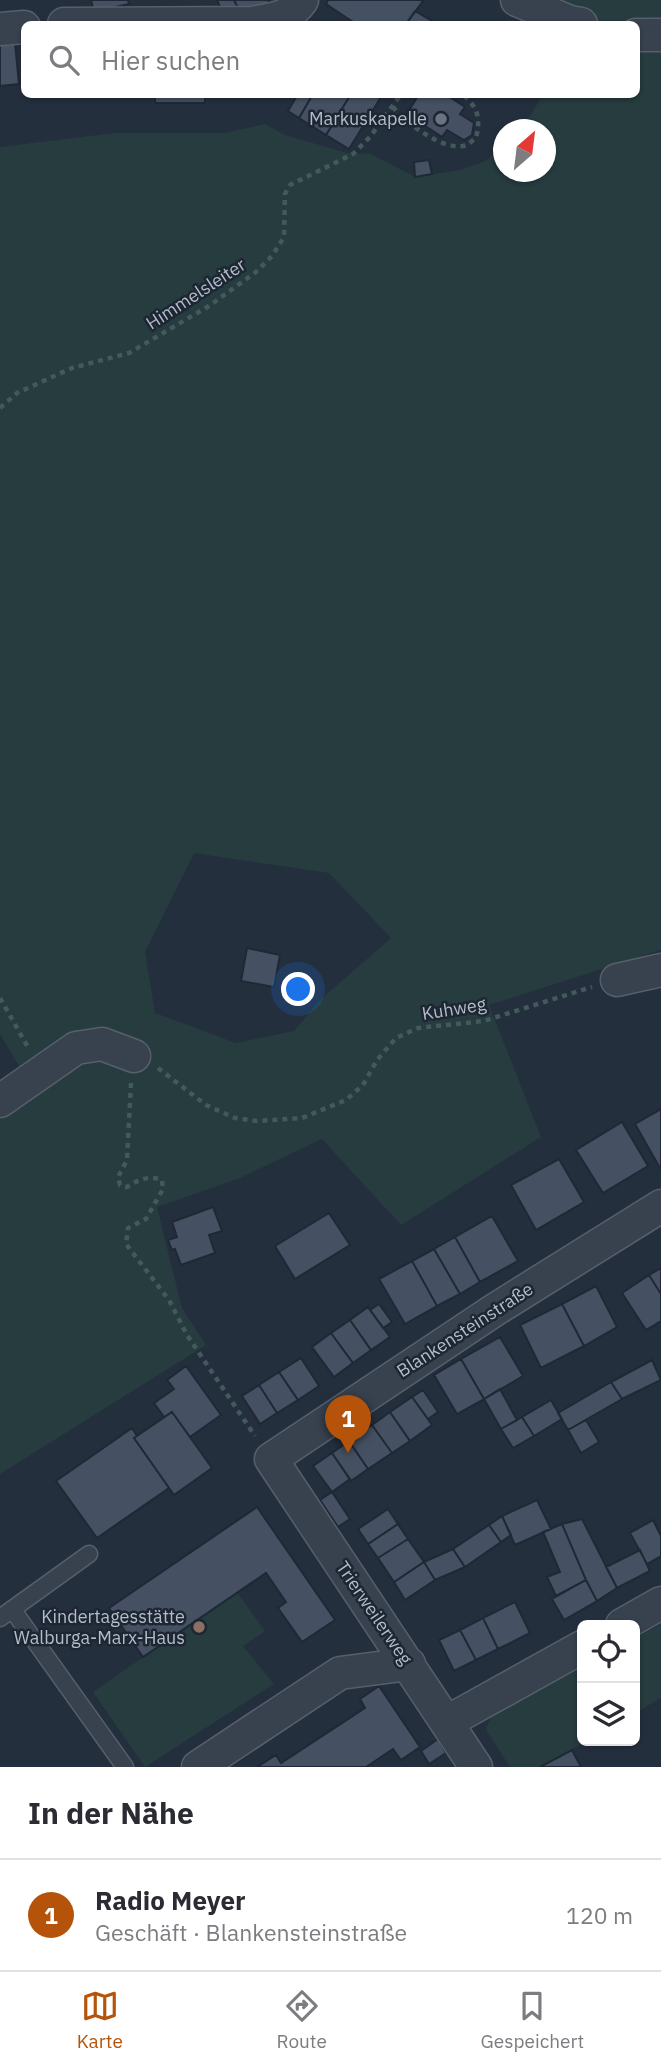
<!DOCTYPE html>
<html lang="de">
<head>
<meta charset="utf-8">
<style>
	body { margin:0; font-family:"IBM Plex Sans",sans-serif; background:#f2f2f3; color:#2b2b33 }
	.controls { position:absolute; right:21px; bottom:21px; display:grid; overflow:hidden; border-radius:10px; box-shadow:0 2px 5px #0004 }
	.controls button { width:63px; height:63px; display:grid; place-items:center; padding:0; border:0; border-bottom:2px solid #e1e1e2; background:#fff; color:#2b2b33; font:35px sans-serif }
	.compass { position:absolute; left:493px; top:119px; width:63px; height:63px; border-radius:50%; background:#fff; box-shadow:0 2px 5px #0004; rotate:28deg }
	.you { position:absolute; left:299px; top:990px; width:24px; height:24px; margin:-18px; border:5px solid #fff; border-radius:50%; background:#1a73e8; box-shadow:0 0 0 10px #1a73e833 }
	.badge { display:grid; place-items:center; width:46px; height:46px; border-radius:50%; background:#b45309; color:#fff; font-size:23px; font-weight:700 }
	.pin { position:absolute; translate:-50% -58px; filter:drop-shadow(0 2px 4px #0008) }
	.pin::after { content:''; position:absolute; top:37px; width:24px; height:21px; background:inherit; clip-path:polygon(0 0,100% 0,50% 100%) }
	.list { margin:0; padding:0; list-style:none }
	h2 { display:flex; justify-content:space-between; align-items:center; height:91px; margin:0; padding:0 28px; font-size:30px }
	h2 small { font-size:23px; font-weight:400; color:#7c7c81 }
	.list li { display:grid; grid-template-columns:46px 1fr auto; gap:21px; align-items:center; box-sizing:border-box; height:112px; padding:0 28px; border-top:2px solid #e1e1e2 }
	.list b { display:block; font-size:26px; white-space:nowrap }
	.list p { margin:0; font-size:23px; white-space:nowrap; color:#7c7c81 }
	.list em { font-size:23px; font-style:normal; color:#7c7c81 }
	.icon { flex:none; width:38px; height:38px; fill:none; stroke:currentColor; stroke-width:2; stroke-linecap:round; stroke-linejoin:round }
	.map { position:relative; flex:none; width:661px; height:1767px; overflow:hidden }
	.search { position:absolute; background:#fff; box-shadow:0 2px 5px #0004; left:21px; right:21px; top:21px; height:77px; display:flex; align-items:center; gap:18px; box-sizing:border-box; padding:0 24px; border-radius:10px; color:#7c7c81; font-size:26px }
	.sheet { height:203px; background:#fff }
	nav { display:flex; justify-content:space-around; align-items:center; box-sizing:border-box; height:98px; border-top:2px solid #e1e1e2; background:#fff; font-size:19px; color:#7c7c81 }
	nav a { display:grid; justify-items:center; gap:4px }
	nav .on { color:#b45309 }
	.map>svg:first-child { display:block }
	.green { fill:#263c3f; fill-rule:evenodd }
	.building { fill:#455162; stroke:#1f2835; stroke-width:2 }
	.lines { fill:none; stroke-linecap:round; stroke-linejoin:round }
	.lane-casing { stroke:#565f6c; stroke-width:19 }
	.street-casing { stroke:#565f6c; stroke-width:35 }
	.path { stroke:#44595c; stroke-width:4.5; stroke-dasharray:5 5; stroke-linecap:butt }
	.lane { stroke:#38414e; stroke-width:16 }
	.street { stroke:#38414e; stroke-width:32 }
	.worship-dot { fill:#6b7280; stroke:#1d2633; stroke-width:2.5 }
	.education-dot { fill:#8d6e63; stroke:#1d2633; stroke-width:2.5 }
	.labels { text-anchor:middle; stroke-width:5; stroke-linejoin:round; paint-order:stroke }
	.poi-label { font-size:18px; fill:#b4bcc9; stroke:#1d2633; text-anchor:end }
	.street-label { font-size:18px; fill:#b4bcc9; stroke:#1d2633 }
</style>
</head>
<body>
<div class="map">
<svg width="661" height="1767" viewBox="0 0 661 1767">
	<rect width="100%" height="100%" fill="#242f3e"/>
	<path class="green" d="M 539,0 L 661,0 L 661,950 L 489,1005 L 541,1137 L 401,1225 L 322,1139 L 240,1178 L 157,1207 L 182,1308 L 206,1345 L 0,1474 L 0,1112 L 29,1083 L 0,1034 L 0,147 L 114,133 L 225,133 L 265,124 L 285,135 L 347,153 L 371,154 L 415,177 L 460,170 L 486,161 L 503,144 L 504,172 L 546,172 L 546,130 L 518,129 L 526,122 L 543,95 L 636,94 L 636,24 L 550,24 ZM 194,853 L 329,873 L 391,938 L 319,1001 L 294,1031 L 236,1043 L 155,1013 L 145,952 Z
		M 237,1592 L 265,1631 L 243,1646 L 274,1684 L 145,1767 L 93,1692 Z
		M 661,1624 L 661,1698 L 635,1713 L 635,1638 Z
		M 582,1667 L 582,1741 L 587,1741 L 540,1767 L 510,1767 L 488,1733 L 486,1729 L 490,1719 L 495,1713 Z"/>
	<path class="building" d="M 91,0 L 128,0 L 129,4 L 94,12 Z
		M 217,0 L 234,0 L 240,12 L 226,19 Z
		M 234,0 L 268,0 L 270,3 L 242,16 Z
		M 328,0 L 421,0 L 423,1 L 406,24 L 356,24 L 326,4 Z
		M 415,11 L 437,24 L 406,24 Z
		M 15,43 L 19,84 L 0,86 L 0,44 Z
		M 155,94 L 205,94 L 205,103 L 155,103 Z
		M 298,94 L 313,94 L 299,118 L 288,111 Z
		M 313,94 L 351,94 L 326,135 L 299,118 Z
		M 351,94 L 377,94 L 381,97 L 349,149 L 326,135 Z
		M 419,94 L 445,94 L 465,107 L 460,114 L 474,123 L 472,135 L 464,140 L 447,130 L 442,137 L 407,114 Z
		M 429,160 L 432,174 L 415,177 L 414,162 Z
		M 247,948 L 280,955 L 274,987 L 241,981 Z
		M 661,1109 L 661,1167 L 660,1168 L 635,1124 Z
		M 622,1122 L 648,1166 L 603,1193 L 576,1150 Z
		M 559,1159 L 584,1202 L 536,1230 L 511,1185 Z
		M 213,1207 L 222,1231 L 209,1235 L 215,1253 L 181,1265 L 175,1249 L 172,1250 L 168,1240 L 177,1237 L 172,1222 Z
		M 329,1213 L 350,1245 L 295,1279 L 275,1246 Z
		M 492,1216 L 518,1261 L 480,1282 L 455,1237 Z
		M 455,1237 L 480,1282 L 460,1294 L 434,1249 Z
		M 434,1249 L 460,1294 L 437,1306 L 412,1261 Z
		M 412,1261 L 437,1306 L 405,1324 L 379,1279 Z
		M 661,1268 L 661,1294 L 649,1275 Z
		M 649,1275 L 661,1294 L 661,1321 L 646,1330 L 622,1293 Z
		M 596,1286 L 617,1327 L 584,1346 L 562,1304 Z
		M 379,1304 L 392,1322 L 383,1328 L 370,1310 Z
		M 562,1304 L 584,1346 L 541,1368 L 520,1325 Z
		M 368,1307 L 390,1337 L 371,1350 L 350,1320 Z
		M 350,1320 L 371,1350 L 353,1363 L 331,1333 Z
		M 331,1333 L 353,1363 L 334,1377 L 312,1347 Z
		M 500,1337 L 523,1376 L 484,1399 L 461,1359 Z
		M 301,1358 L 319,1386 L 298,1400 L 279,1372 Z
		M 461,1359 L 484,1399 L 457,1414 L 434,1375 Z
		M 652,1360 L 661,1380 L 622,1399 L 611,1382 Z
		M 186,1366 L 221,1415 L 190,1437 L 172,1412 L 164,1417 L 154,1403 L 174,1389 L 167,1380 Z
		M 279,1372 L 298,1400 L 277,1413 L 259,1385 Z
		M 611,1382 L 622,1399 L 568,1430 L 558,1413 Z
		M 259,1385 L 277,1413 L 260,1424 L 242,1396 Z
		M 500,1389 L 517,1420 L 501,1429 L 484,1399 Z
		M 423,1390 L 438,1412 L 428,1419 L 412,1397 Z
		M 412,1397 L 432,1425 L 410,1441 L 390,1412 Z
		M 551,1400 L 562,1419 L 534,1436 L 522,1417 Z
		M 172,1412 L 212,1468 L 174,1495 L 134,1438 Z
		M 390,1412 L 410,1441 L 392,1453 L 372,1425 Z
		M 522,1417 L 534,1436 L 513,1448 L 501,1429 Z
		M 586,1420 L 599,1442 L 581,1453 L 568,1430 Z
		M 372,1425 L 392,1453 L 368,1469 L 349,1441 Z
		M 132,1428 L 137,1436 L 134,1438 L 169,1488 L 97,1538 L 56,1481 Z
		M 349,1441 L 368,1469 L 351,1481 L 332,1453 Z
		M 332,1453 L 350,1479 L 332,1492 L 313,1466 Z
		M 332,1492 L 350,1519 L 338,1527 L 320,1500 Z
		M 537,1500 L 551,1529 L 515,1545 L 502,1516 Z
		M 257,1507 L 335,1620 L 302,1642 L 278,1608 L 286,1602 L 266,1573 L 143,1657 L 109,1608 Z
		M 388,1509 L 398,1524 L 368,1544 L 358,1529 Z
		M 502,1516 L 511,1535 L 501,1542 L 489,1525 Z
		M 582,1519 L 617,1588 L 597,1601 L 586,1580 L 562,1524 Z
		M 653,1520 L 661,1536 L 661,1556 L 647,1564 L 630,1533 Z
		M 398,1524 L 408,1539 L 378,1558 L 368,1544 Z
		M 562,1524 L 586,1580 L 556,1596 L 547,1577 L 560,1572 L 543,1532 Z
		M 489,1525 L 501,1542 L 465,1567 L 453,1549 Z
		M 408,1539 L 424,1562 L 394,1582 L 378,1558 Z
		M 453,1549 L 465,1567 L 435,1580 L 424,1562 Z
		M 640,1550 L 650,1571 L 617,1588 L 606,1567 Z
		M 424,1562 L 435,1580 L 405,1600 L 394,1582 Z
		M 586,1580 L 597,1601 L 564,1620 L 552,1599 Z
		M 515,1602 L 530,1633 L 498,1649 L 483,1618 Z
		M 483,1618 L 498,1649 L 476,1660 L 460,1630 Z
		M 460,1630 L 476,1660 L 454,1671 L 439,1640 Z
		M 379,1686 L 420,1747 L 401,1760 L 393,1749 L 366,1767 L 257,1767 L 276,1755 L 281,1763 L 365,1708 L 360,1699 Z
		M 438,1739 L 446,1753 L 429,1764 L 421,1751 Z
		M 572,1750 L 581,1767 L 540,1767 Z"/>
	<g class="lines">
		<g class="lane-casing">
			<path id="lane" d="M 12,1609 L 125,1767
				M 0,1618 L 89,1554"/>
		</g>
		<g class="street-casing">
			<path id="street" d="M 517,0 L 570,22 L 581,24
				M 64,24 L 253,23 C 274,18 289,19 302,0
				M 0,29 L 24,27
				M 636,35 L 661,35
				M 617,980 L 661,970
				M 0,1101 L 76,1048 L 102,1044 L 134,1056
				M 622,1625 L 661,1603
				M 447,1722 L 582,1647
				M 198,1767 L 340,1673 L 409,1664
				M 476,1767 L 271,1459 L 496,1309 L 661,1206"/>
		</g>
		<path class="path" d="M 393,107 C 406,123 445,153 467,145 C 470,143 473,140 476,138 C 481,118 478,107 462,94
			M 0,408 L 17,393 L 72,368 L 129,353 L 209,306 L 256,272 L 272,256 L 284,237 L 285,194 L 290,185 L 353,154 L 370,137 L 401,94
			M 0,998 L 29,1049
			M 158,1068 L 206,1105 L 235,1118 L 257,1121 L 302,1118 L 346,1100 L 363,1085 L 377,1060 L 396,1038 L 418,1028 L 484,1021 L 592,987
			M 131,1083 L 127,1160 L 118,1177 L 120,1185 L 127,1187 C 138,1180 148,1175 162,1180 L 163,1189 L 146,1219 L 128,1228 L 126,1244 L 169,1300 L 187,1335 L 255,1436"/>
		<use href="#lane" class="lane"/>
		<use href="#street" class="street"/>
	</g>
	<circle class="worship-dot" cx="441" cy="119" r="7"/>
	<circle class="education-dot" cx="199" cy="1627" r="7"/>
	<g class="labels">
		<g class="poi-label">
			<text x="427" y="125">Markuskapelle</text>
			<text x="185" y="1623">Kindertagesstätte<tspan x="185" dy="21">Walburga-Marx-Haus</tspan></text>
		</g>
		<g class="street-label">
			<text transform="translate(196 294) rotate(-33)" y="6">Himmelsleiter</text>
			<text transform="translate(454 1009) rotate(-9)" y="6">Kuhweg</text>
			<text transform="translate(465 1330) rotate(-33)" y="6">Blankensteinstraße</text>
			<text transform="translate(374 1613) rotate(56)" y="6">Trierweilerweg</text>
		</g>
	</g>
</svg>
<div class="controls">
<button><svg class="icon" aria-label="locate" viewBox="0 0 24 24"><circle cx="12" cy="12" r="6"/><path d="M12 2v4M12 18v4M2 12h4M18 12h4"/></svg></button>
<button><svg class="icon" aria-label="layers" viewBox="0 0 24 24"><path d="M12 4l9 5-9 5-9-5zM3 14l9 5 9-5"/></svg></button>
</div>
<svg class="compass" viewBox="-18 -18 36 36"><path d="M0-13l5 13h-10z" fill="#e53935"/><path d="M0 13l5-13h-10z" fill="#7c7c81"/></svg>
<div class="you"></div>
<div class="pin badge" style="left:348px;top:1453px">1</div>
<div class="search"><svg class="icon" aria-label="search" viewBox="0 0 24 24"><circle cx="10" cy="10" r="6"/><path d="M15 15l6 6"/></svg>Hier suchen</div>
</div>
<section class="sheet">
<h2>In der Nähe<small></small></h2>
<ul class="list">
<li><span class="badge">1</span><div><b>Radio Meyer</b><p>Geschäft · Blankensteinstraße</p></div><em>120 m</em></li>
</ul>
</section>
<nav>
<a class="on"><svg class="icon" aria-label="map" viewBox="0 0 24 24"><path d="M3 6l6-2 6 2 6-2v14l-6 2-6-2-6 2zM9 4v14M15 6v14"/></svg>Karte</a>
<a><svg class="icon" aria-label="directions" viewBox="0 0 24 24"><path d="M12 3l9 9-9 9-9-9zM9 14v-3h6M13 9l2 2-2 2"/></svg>Route</a>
<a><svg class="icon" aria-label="saved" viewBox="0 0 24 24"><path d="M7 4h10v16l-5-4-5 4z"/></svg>Gespeichert</a>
</nav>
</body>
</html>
